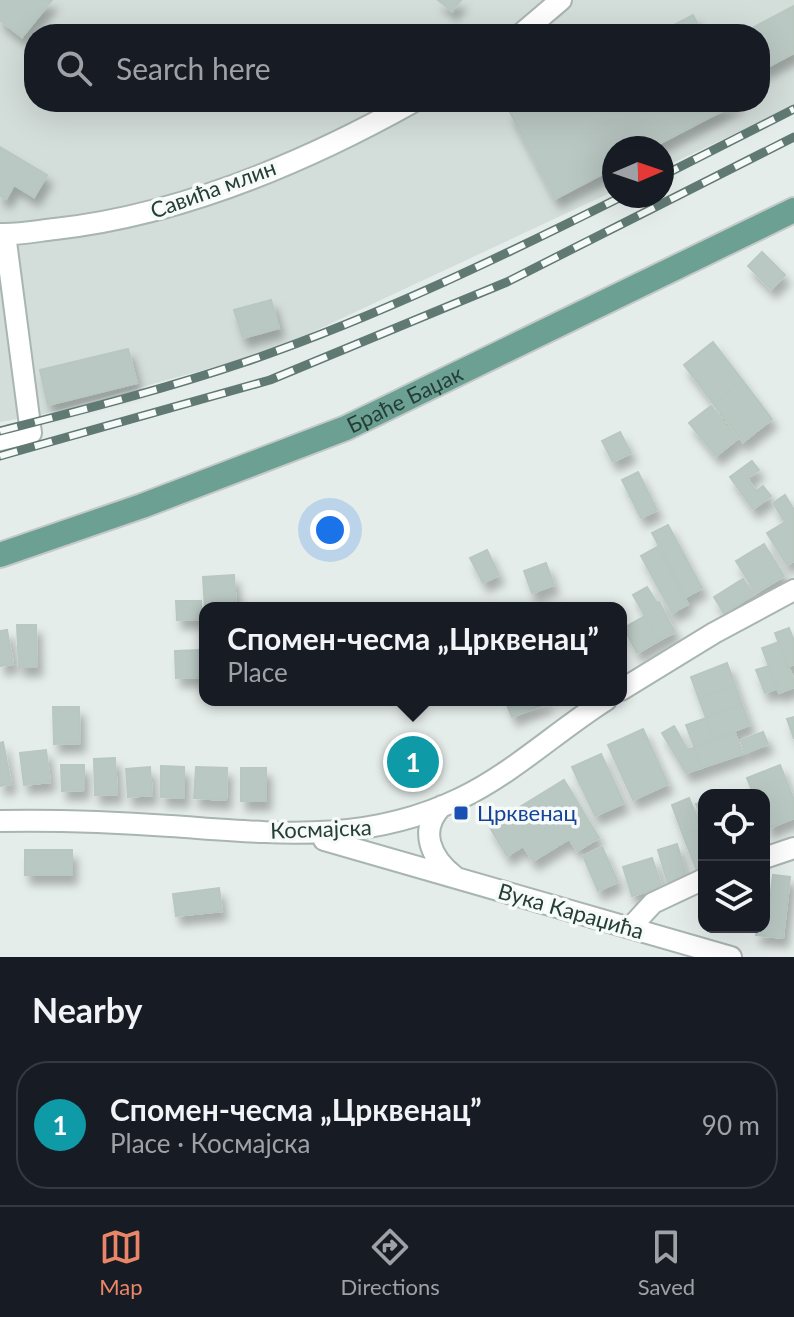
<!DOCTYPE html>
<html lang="en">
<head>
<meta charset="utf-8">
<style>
	body { margin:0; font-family:Lato,sans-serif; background:#242831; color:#f1f3f6 }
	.controls { position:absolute; right:24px; bottom:24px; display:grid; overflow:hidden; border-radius:16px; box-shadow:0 8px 32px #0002 }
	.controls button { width:72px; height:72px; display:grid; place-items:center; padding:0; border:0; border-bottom:2px solid #363941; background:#171b24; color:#f1f3f6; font:40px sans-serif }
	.compass { position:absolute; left:602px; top:136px; width:72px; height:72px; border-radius:50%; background:#171b24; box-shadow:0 8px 32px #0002; rotate:88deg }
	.you { position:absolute; left:330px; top:530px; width:28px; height:28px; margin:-20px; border:6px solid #fff; border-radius:50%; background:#1a73e8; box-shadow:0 0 0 12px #1a73e833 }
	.badge { display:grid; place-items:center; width:52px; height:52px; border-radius:50%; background:#ea8667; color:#fff; font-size:26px; font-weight:700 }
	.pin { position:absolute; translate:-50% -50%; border:4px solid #fff; box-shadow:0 2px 8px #0006 }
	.popup { position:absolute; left:199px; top:602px; width:428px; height:104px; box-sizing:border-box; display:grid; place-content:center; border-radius:16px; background:#171b24; filter:drop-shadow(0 2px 6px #0005); font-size:26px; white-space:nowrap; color:#9ea1a6 }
	.popup b { font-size:30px; color:#f1f3f6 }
	.popup::after { content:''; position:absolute; left:50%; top:100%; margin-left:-16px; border:16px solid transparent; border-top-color:#171b24 }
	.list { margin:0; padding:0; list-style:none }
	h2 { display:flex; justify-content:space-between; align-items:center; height:104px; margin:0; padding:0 32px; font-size:34px }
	h2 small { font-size:26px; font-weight:400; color:#9ea1a6 }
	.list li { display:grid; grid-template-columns:52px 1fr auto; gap:24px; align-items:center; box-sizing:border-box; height:128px; margin:0 16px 16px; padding:0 16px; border:2px solid #363941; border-radius:32px }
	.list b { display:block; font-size:30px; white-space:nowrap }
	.list p { margin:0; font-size:26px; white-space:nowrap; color:#9ea1a6 }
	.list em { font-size:26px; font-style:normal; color:#9ea1a6 }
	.icon { flex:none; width:44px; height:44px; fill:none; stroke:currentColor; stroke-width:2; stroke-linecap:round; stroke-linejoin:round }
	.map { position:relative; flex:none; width:794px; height:957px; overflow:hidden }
	.search { position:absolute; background:#171b24; box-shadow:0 8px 32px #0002; left:24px; right:24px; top:24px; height:88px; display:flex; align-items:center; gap:20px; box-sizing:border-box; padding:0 28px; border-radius:32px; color:#9ea1a6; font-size:30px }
	.sheet { height:248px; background:#171b24 }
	nav { display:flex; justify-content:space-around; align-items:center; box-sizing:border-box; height:112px; border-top:2px solid #363941; background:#171b24; font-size:22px; color:#9ea1a6 }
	nav a { display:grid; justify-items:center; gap:4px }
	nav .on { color:#ea8667 }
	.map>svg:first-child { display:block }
	.built { fill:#d3ddd9; fill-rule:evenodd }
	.building { fill:#bac8c3; stroke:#b8c7c0; stroke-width:2; filter:url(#shadow) }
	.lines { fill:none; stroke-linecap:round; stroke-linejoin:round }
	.minor-casing { stroke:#a8b5b1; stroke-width:24 }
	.major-casing { stroke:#c2c9c7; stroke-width:28 }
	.minor { stroke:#fff; stroke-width:20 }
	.major { stroke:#6ca092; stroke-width:24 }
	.rail-casing { stroke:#607a73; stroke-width:9 }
	.rail { stroke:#f6faf8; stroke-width:6; stroke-dasharray:18; stroke-linecap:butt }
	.transit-dot { fill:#1a4fb4; stroke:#f6faf8; stroke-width:3 }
	.labels { text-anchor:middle; stroke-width:7; stroke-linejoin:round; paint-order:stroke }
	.street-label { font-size:22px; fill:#253e37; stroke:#f6faf8 }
	.transit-label { font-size:22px; fill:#164399; stroke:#f6faf8; text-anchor:start }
</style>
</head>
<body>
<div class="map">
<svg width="794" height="957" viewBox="0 0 794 957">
	<defs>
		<filter id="shadow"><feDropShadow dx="5" dy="9" stdDeviation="4" flood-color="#0004"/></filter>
	</defs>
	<rect width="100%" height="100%" fill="#e5edea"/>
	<path class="built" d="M 0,0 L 794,0 L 794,106 L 662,168 L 662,148 L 614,148 L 614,191 L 272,351 L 40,415 L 0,422 ZM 34,34 L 760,34 L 760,102 L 34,102 Z"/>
	<path class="building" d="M 0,0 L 52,0 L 22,37 L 0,20 Z
		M 438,0 L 461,0 L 452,11 Z
		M 794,6 L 794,53 L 760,71 L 760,34 L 741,34 Z
		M 693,15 L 703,34 L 657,34 Z
		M 529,102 L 739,102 L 651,148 L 614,148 L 614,168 L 555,199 L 510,112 Z
		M 0,147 L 47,175 L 34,197 L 14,185 L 6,199 L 0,196 Z
		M 762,252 L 785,275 L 771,289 L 748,266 Z
		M 271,300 L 279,328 L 243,338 L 234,310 Z
		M 713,342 L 743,381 L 713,403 L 684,365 Z
		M 128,349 L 137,383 L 48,405 L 40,370 Z
		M 743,381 L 772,419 L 743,442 L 713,403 Z
		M 711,406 L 737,439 L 716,456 L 689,423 Z
		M 620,432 L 631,453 L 613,462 L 602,441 Z
		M 752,461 L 759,470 L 747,478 L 756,491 L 763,486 L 771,496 L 753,509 L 730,477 Z
		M 638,472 L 657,510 L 641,518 L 622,480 Z
		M 785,495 L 794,510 L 794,561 L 787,565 L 767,533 L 785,522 L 773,503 Z
		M 668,525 L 702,588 L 686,597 L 652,533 Z
		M 764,544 L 784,576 L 756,593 L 736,561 Z
		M 657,547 L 688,604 L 672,613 L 641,556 Z
		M 487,550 L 499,575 L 483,583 L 470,558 Z
		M 546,563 L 554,585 L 532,593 L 524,571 Z
		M 234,575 L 236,608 L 205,608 L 203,577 Z
		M 743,579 L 753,595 L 724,613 L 714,597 Z
		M 647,587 L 657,603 L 642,611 L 633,595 Z
		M 176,601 L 201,601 L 201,619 L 177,620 Z
		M 659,602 L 675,632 L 658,641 L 642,611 Z
		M 645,616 L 658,641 L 637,653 L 624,628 Z
		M 17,625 L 36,625 L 37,667 L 19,667 Z
		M 789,628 L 794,641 L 794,664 L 788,667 L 775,633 Z
		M 7,630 L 13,664 L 0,666 L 0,631 Z
		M 779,642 L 794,681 L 794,687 L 779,693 L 762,648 Z
		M 201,650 L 202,677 L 176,678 L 175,651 Z
		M 205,656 L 205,681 L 202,681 L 201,657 Z
		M 727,663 L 735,685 L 699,699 L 691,677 Z
		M 769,666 L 778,688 L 765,693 L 756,670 Z
		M 735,685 L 742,704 L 706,718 L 699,699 Z
		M 505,700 L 547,700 L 548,703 L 512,717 Z
		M 742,704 L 750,725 L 714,739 L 706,718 Z
		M 53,707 L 79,707 L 80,743 L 54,744 Z
		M 794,717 L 794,739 L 787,719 Z
		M 706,718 L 714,739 L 694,746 L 686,725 Z
		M 674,726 L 687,749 L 694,748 L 701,768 L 686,773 L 662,733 Z
		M 643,729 L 668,784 L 633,800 L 608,745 Z
		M 763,732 L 768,744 L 745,753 L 741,740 Z
		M 735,733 L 742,754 L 701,768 L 694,748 Z
		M 3,742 L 11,784 L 0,786 L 0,743 Z
		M 46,750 L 50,782 L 24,785 L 20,753 Z
		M 601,754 L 624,803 L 595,816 L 572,767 Z
		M 115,758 L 117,794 L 95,795 L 94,759 Z
		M 61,765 L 84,765 L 84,790 L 62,791 Z
		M 780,765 L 794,800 L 794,818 L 767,829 L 764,795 L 754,795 L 747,778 Z
		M 161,766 L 184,767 L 184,798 L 161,797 Z
		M 150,767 L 152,795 L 128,797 L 126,769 Z
		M 196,767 L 227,768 L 226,800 L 194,798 Z
		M 241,768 L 266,768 L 266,801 L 241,801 Z
		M 564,780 L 599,838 L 577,851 L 569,839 L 533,861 L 523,846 L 507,856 L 489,826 Z
		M 689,798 L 701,828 L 683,835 L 672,805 Z
		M 704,801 L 704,823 L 696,804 Z
		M 701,828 L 704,870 L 698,873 L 683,835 Z
		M 677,844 L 687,878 L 668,884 L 658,850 Z
		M 602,847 L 618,882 L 598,891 L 583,856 Z
		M 25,850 L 72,850 L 72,875 L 25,875 Z
		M 652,858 L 662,887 L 632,896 L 623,867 Z
		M 773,875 L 790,877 L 783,938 L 756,935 L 757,927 L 764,927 L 764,898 L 770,899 Z
		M 219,888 L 222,911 L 176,916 L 173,894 Z"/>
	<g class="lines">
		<g class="minor-casing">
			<path id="minor" d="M 521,34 L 561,0
				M 0,234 C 18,235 37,231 55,229 C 180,215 304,163 413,102
				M 0,440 L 31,433 L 5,234
				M 621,690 L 714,633 L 794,590
				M 442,806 C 418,830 431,858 454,876
				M 0,821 C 57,820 113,822 170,826 C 273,833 364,845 461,798 C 513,773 557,731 606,700
				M 324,840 L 731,957
				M 764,858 L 794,848
				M 630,928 L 653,903 L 704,879"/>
		</g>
		<g class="major-casing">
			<g id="major">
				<path id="s1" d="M 0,555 L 142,506 L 346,428 L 794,210"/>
			</g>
		</g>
		<use href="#minor" class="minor"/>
		<use href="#major" class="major"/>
		<g class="rail-casing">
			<path id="rail" d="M 662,176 L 794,109
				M 0,431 C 82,410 165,389 245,362 C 374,318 501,257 623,196
				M 0,456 L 270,380 L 507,282 L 794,137"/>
		</g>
		<use href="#rail" class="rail"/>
	</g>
	<rect class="transit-dot" x="453" y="805" width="16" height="16" rx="4"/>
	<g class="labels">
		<g class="street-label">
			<text transform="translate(213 189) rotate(-20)" y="8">Савића млин</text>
			<text dy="8" stroke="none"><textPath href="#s1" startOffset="434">Браће Баџак</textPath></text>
			<text transform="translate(321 829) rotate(-2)" y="8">Космајска</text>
			<text transform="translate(571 911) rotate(16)" y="8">Вука Караџића</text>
		</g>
		<g class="transit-label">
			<text x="477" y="821">Црквенац</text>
		</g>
	</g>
</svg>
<div class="controls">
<button><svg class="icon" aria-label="locate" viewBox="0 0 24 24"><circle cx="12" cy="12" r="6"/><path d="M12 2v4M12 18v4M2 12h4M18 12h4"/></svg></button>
<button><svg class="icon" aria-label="layers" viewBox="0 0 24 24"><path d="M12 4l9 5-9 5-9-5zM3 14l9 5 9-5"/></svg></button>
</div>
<svg class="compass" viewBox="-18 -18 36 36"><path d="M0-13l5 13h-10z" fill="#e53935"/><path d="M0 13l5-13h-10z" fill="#9ea1a6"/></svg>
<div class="you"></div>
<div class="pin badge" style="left:413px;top:762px;background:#0f9aa8">1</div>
<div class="popup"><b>Спомен-чесма „Црквенац”</b>Place</div>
<div class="search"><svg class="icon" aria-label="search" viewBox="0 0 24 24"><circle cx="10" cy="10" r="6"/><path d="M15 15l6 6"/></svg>Search here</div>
</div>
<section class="sheet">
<h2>Nearby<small></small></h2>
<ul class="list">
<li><span class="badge" style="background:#0f9aa8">1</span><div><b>Спомен-чесма „Црквенац”</b><p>Place · Космајска</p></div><em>90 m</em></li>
</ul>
</section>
<nav>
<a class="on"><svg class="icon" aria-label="map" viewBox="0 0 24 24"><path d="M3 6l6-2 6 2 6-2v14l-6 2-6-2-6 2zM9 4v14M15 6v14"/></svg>Map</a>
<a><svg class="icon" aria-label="directions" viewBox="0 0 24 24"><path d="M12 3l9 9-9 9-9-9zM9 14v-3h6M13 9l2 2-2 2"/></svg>Directions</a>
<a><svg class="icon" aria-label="saved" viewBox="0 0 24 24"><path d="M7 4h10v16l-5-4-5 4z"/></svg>Saved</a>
</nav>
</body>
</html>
